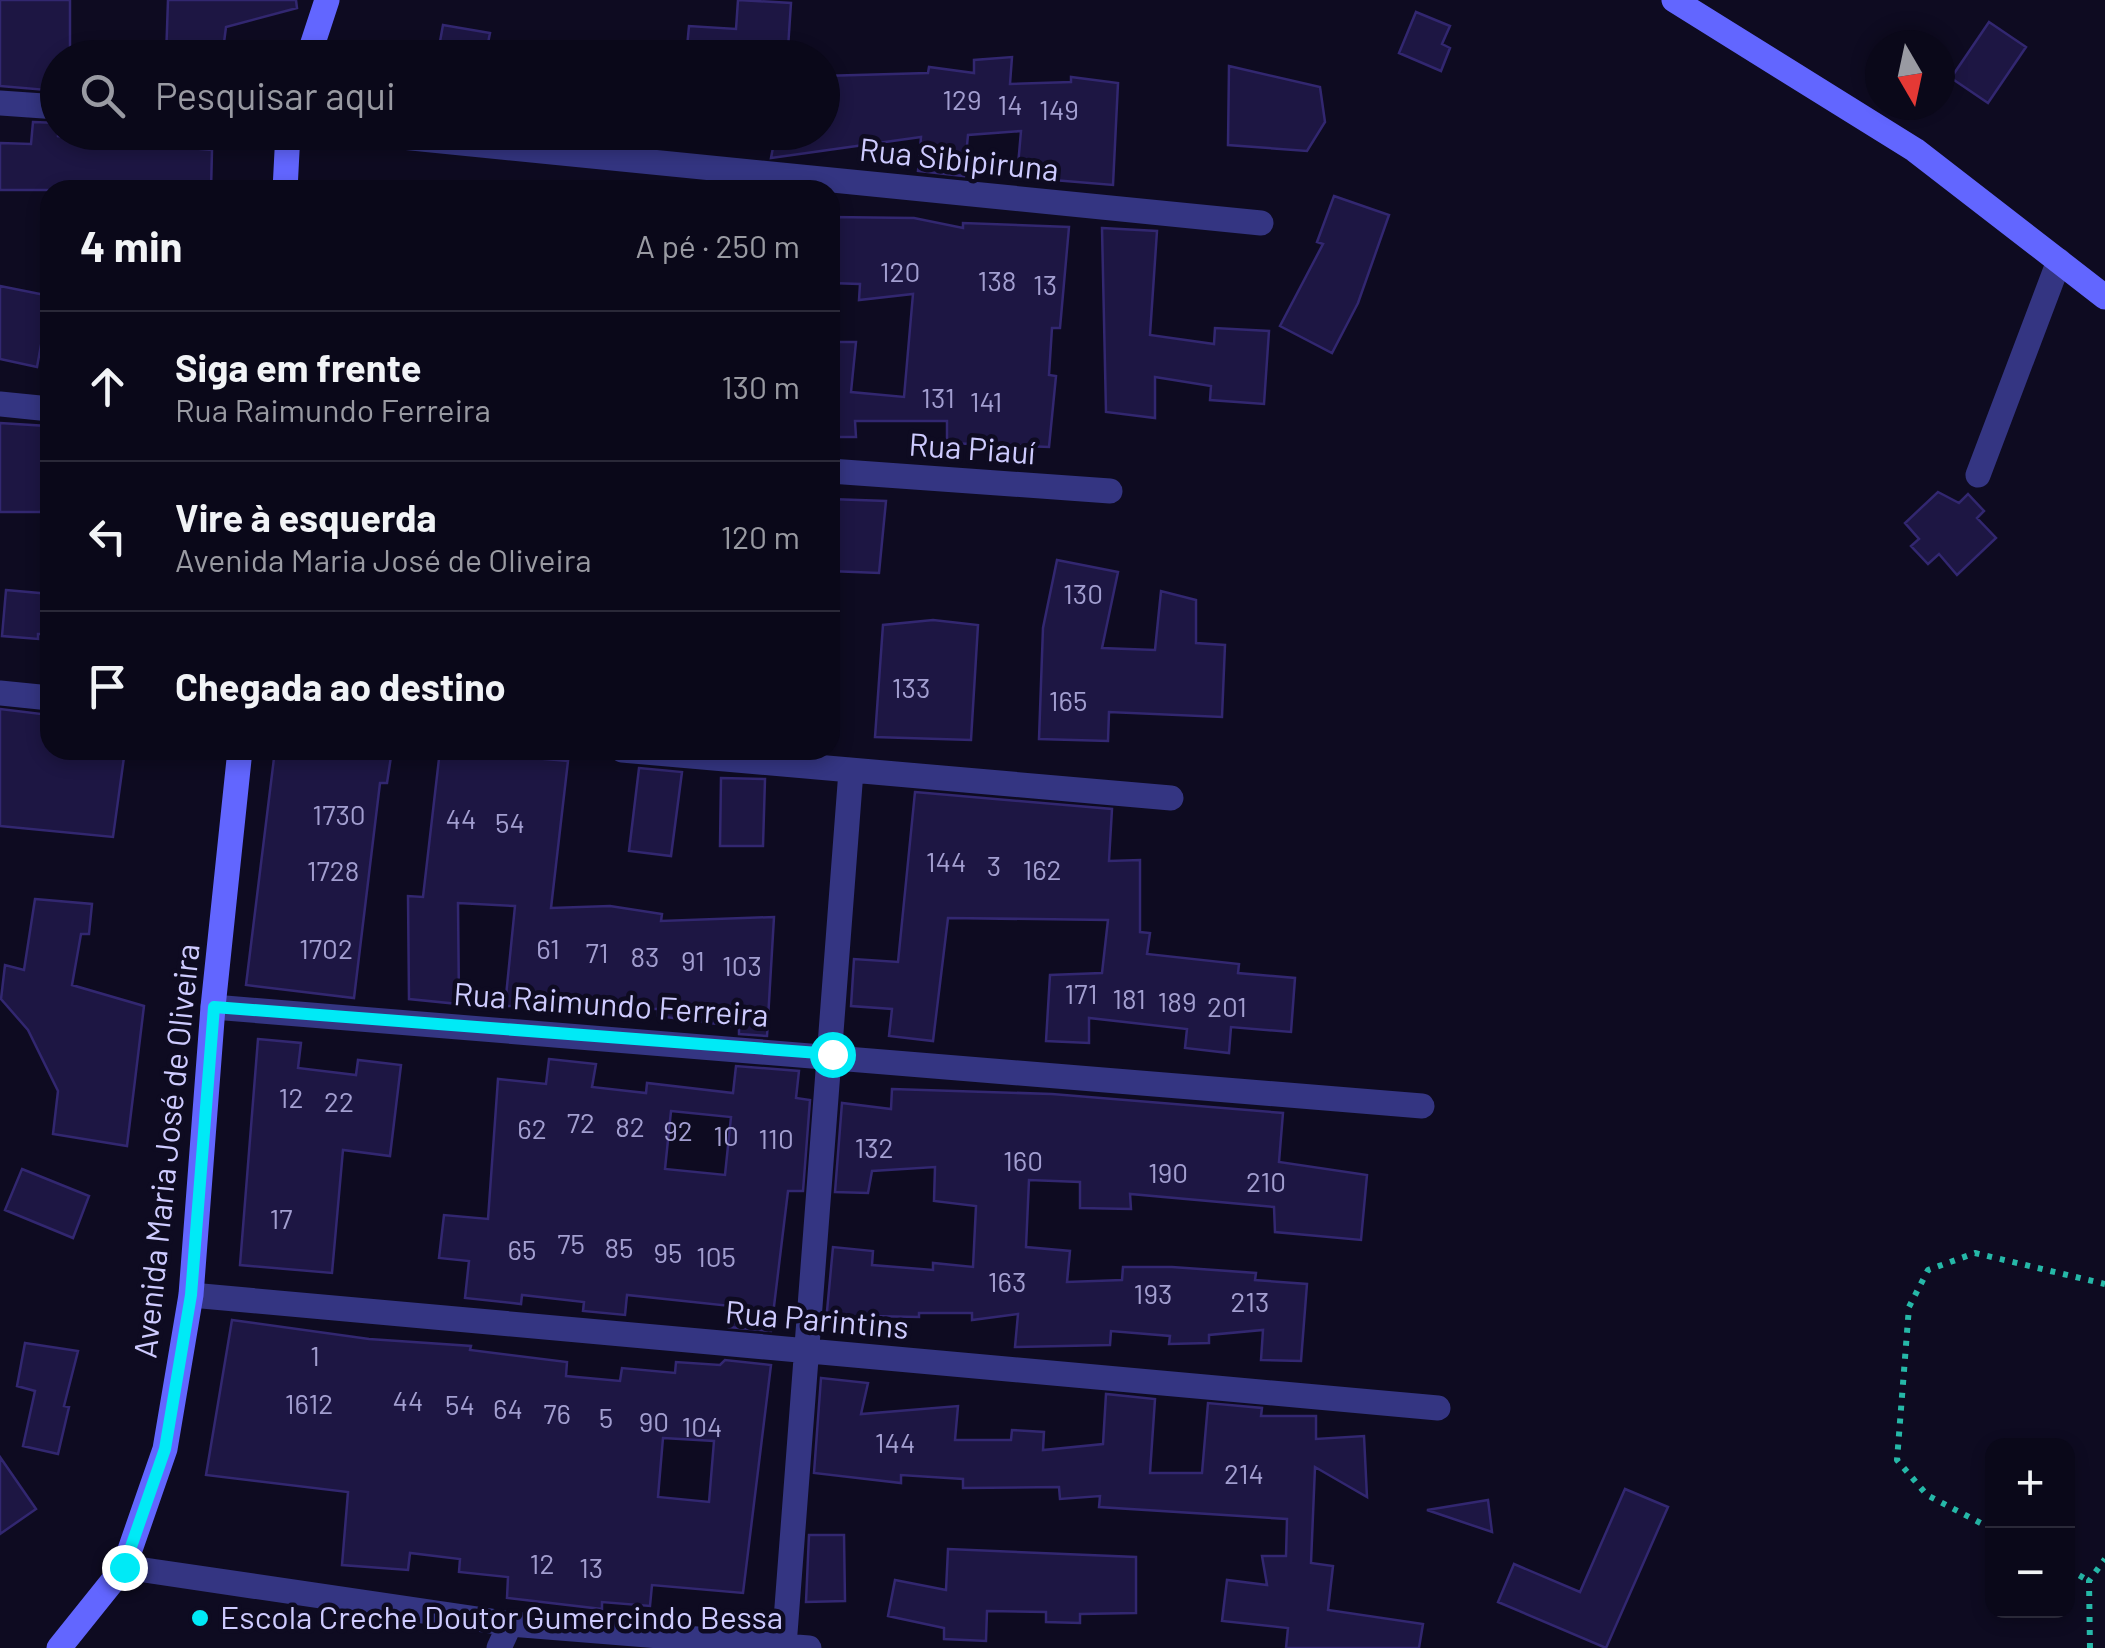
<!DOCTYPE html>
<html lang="pt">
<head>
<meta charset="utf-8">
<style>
	body { margin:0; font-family:Barlow,sans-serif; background:#181626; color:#f1f3f6 }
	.controls { position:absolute; right:30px; bottom:30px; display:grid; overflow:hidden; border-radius:20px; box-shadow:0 5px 15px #0003 }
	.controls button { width:90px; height:90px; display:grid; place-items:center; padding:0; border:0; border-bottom:2px solid #2a2938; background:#0a0819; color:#f1f3f6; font:50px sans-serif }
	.compass { position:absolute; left:1865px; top:30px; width:90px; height:90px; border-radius:50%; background:#0a0819; box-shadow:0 5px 15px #0003; rotate:171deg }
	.stop { position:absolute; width:30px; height:30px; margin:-22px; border:8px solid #00eaf6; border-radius:50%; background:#fff }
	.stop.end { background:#00eaf6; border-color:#fff; box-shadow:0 2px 10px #0008 }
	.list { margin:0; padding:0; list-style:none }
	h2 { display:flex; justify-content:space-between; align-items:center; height:130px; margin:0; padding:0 40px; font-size:42px }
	h2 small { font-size:32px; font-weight:400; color:#999aa2 }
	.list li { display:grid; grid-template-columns:65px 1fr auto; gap:30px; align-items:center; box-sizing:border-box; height:150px; padding:0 40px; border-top:2px solid #2a2938 }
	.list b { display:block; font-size:38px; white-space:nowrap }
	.list p { margin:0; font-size:32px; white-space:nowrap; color:#999aa2 }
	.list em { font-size:32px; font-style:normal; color:#999aa2 }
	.icon { flex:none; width:55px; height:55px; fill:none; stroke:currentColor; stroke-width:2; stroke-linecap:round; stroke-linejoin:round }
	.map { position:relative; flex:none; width:2105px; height:1648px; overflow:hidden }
	.search { position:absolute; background:#0a0819; box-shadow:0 5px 15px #0003; left:40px; top:40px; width:800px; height:110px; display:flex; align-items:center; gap:25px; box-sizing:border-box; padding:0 35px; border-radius:55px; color:#999aa2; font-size:38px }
	.panel { position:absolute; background:#0a0819; box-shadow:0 5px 15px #0003; left:40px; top:180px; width:800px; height:580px; border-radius:30px }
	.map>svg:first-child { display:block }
	.building { fill:#1d1643; stroke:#322770; stroke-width:2.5; fill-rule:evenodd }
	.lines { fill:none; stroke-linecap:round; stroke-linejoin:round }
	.path { stroke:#26b8a8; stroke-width:6; stroke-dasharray:5 8; stroke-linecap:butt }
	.street { stroke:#343582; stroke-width:25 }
	.secondary { stroke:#6266ff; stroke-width:25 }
	.route { stroke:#00eaf6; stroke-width:12 }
	.poi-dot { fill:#00eaf6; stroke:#0e0b21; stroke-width:4 }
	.labels { text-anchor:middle; stroke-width:9; stroke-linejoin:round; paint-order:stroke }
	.number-label { font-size:28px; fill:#a29ed0 }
	.street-label { font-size:32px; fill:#cecbff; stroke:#0e0b21 }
	.poi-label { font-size:32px; fill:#cecbff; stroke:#0e0b21; text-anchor:start }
</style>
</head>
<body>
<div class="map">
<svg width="2105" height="1648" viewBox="0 0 2105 1648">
	<rect width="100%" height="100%" fill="#0e0b21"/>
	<path class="building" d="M 0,0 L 70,0 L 70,58 L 58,58 L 58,91 L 0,86 Z
		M 168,0 L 296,0 L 297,8 L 226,27 L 222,58 L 166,58 Z
		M 738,0 L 791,3 L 788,48 L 737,50 L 736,58 L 686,58 L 689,26 L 736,29 Z
		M 1416,12 L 1450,26 L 1442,44 L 1450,48 L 1441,71 L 1399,53 Z
		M 1989,22 L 2026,47 L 1988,103 L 1951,78 Z
		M 443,25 L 490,33 L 485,58 L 437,58 Z
		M 1012,57 L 1010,84 L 1071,82 L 1071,77 L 1118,83 L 1113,185 L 1017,177 L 1021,131 L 968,135 L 964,176 L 918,171 L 921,137 L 771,158 L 776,132 L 822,132 L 822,76 L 928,73 L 929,67 L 974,73 L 974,60 Z
		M 1229,66 L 1320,87 L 1325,122 L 1307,151 L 1228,145 Z
		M 33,122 L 58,123 L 58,136 L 212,150 L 211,190 L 0,190 L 0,143 L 31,144 Z
		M 1334,196 L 1389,215 L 1358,303 L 1332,353 L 1280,326 L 1323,244 L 1317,242 Z
		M 830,217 L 914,218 L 963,228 L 963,223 L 1069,227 L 1060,328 L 1052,328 L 1049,375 L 1056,376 L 1049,447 L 947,443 L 947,421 L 855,421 L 856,437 L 830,437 L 830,342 L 856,342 L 851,392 L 904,397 L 913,294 L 859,300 L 860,284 L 830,283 Z
		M 1102,228 L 1157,231 L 1150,335 L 1214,344 L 1215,328 L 1269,331 L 1264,404 L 1210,400 L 1211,386 L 1155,377 L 1155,418 L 1106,412 Z
		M 0,286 L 50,296 L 37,367 L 0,359 Z
		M 0,423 L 47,426 L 41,512 L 0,512 Z
		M 1938,492 L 1959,503 L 1968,494 L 1984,511 L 1977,518 L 1996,538 L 1957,575 L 1939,554 L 1928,564 L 1911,546 L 1919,539 L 1905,523 Z
		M 830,499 L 886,501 L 879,573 L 830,571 Z
		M 1057,560 L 1118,572 L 1102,648 L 1155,650 L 1161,591 L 1196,600 L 1196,643 L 1225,645 L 1222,717 L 1109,712 L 1108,741 L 1039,739 L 1043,628 Z
		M 6,590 L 50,594 L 50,634 L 38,634 L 38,639 L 2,636 Z
		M 933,620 L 978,625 L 971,740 L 875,737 L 883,625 Z
		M 0,709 L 50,715 L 50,750 L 125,750 L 113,837 L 0,826 Z
		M 275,750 L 392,750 L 387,783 L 380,783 L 354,998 L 246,985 Z
		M 440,750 L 568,761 L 551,908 L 610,906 L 662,914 L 661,921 L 774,917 L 767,1036 L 739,1034 L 739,1027 L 658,1016 L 658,1009 L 505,1006 L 515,906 L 458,903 L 459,1004 L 409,999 L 408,896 L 423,897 Z
		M 639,768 L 682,772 L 671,856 L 629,851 Z
		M 721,778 L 765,779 L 763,846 L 720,846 Z
		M 915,792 L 1112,809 L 1109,861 L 1140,860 L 1140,932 L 1150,933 L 1147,954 L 1239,964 L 1238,973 L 1295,978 L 1291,1032 L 1231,1027 L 1229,1053 L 1185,1048 L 1187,1029 L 1089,1018 L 1089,1043 L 1046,1041 L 1050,975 L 1102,973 L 1108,920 L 948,918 L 933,1041 L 889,1036 L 892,1009 L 851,1006 L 854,959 L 898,962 Z
		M 35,899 L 92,904 L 89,934 L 81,934 L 72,985 L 144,1006 L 127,1146 L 53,1134 L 58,1091 L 28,1030 L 1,999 L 5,965 L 24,970 Z
		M 258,1039 L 301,1043 L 298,1068 L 356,1075 L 358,1060 L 401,1065 L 390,1156 L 343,1150 L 332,1273 L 240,1265 Z
		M 549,1059 L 596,1064 L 592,1087 L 646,1093 L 647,1083 L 733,1093 L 736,1066 L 799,1071 L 796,1098 L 810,1100 L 803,1191 L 788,1191 L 771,1331 L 729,1327 L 731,1306 L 627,1295 L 625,1315 L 583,1311 L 584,1302 L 522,1295 L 521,1304 L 465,1298 L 469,1261 L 439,1258 L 444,1215 L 488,1219 L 498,1079 L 546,1084 ZM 671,1111 L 731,1117 L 725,1175 L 665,1169 Z
		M 892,1089 L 1052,1094 L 1283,1113 L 1279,1162 L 1367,1175 L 1361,1240 L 1275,1232 L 1274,1207 L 1130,1194 L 1131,1209 L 1080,1208 L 1080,1182 L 1029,1180 L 1026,1247 L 1070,1251 L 1067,1282 L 1122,1280 L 1123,1267 L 1172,1267 L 1256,1273 L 1255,1280 L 1307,1284 L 1301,1361 L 1261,1360 L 1263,1330 L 1209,1335 L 1209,1343 L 1169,1344 L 1170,1336 L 1111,1331 L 1110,1345 L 1015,1347 L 1018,1314 L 972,1320 L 972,1313 L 919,1313 L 919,1317 L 871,1316 L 871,1323 L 826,1322 L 833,1247 L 873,1251 L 872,1265 L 933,1270 L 933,1263 L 973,1267 L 976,1206 L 934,1201 L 935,1167 L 872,1171 L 868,1193 L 835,1192 L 842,1103 L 891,1109 Z
		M 22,1169 L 89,1196 L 73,1238 L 5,1210 Z
		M 232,1320 L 369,1339 L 471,1346 L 470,1350 L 567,1362 L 566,1376 L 620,1381 L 622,1368 L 675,1373 L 676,1362 L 720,1365 L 725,1360 L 771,1365 L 743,1593 L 652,1585 L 650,1606 L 602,1602 L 602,1609 L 507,1598 L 508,1577 L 459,1572 L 460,1559 L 410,1553 L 408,1570 L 342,1565 L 348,1492 L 206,1475 ZM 663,1438 L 714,1441 L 709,1502 L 658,1497 Z
		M 25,1343 L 78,1351 L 64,1406 L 69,1407 L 58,1454 L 23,1446 L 35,1391 L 17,1386 Z
		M 821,1378 L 868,1383 L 861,1414 L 958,1406 L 955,1440 L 1011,1440 L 1012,1430 L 1044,1432 L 1043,1450 L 1103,1444 L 1106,1394 L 1155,1399 L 1150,1473 L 1202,1473 L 1208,1403 L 1262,1408 L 1261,1416 L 1316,1416 L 1316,1439 L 1364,1436 L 1367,1497 L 1315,1467 L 1311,1563 L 1333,1566 L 1328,1610 L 1423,1624 L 1419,1648 L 1286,1648 L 1288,1628 L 1222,1621 L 1227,1580 L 1267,1585 L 1262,1556 L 1286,1556 L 1287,1519 L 1099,1507 L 1100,1496 L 1060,1499 L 1059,1487 L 963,1488 L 963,1479 L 901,1475 L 901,1483 L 814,1473 Z
		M 0,1457 L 36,1509 L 0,1534 Z
		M 1625,1489 L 1668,1507 L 1606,1648 L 1498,1602 L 1514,1564 L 1580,1592 Z
		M 1488,1500 L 1492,1532 L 1427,1510 Z
		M 809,1535 L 844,1535 L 845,1601 L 806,1602 Z
		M 948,1549 L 1136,1557 L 1136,1613 L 1080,1614 L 1080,1623 L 1046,1622 L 1046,1612 L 987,1611 L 986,1641 L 944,1639 L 944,1628 L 888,1616 L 895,1580 L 946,1590 Z"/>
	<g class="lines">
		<path class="path" d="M 1992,1529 L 1927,1495 L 1897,1460 L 1909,1307 L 1928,1270 L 1975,1253 L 2105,1284
			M 2068,1569 L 2089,1581
			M 2090,1648 L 2089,1581 L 2105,1559"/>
		<path class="street" d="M 0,103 L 58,107
			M 352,132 L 1261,223
			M 0,404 L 50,409
			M 830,471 L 1110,491
			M 1978,475 L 2059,261
			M 0,693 L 50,698
			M 622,750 L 1171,798
			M 213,1007 L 1422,1106
			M 191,1295 L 1438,1408
			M 124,1567 L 510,1624 L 809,1648
			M 784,1646 L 851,771
			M 499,1648 L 510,1624"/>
		<path class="secondary" d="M 1674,0 L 1915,150 L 2105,297
			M 308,58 L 327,0
			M 285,190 L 288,132
			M 59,1648 L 124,1567 L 165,1449 L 191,1295 L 213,1007 L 240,750"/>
	</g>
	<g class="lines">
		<path class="route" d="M 124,1567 L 165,1449 L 191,1295 L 214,1007 L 832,1054"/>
	</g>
	<circle class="poi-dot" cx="200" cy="1618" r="10"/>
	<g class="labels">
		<g class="number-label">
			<text x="962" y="110">129</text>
			<text x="1010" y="115">14</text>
			<text x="1059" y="120">149</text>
			<text x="900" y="282">120</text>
			<text x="997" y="291">138</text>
			<text x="1045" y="295">13</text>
			<text x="938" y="408">131</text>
			<text x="986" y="412">141</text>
			<text x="1083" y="604">130</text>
			<text x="911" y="698">133</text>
			<text x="1068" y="711">165</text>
			<text x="339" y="825">1730</text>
			<text x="461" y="829">44</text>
			<text x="510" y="833">54</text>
			<text x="946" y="872">144</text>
			<text x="994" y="876">3</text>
			<text x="1042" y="880">162</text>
			<text x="333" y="881">1728</text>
			<text x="326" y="959">1702</text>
			<text x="548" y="959">61</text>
			<text x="597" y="963">71</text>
			<text x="645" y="967">83</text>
			<text x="693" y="971">91</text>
			<text x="742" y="976">103</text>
			<text x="1081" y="1004">171</text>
			<text x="1129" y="1009">181</text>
			<text x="1177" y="1012">189</text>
			<text x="1227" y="1017">201</text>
			<text x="291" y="1108">12</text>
			<text x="339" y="1112">22</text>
			<text x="581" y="1133">72</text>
			<text x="630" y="1137">82</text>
			<text x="532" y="1139">62</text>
			<text x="678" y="1141">92</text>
			<text x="726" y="1146">10</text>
			<text x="776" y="1149">110</text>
			<text x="874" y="1158">132</text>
			<text x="1023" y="1171">160</text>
			<text x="1168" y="1183">190</text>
			<text x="1266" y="1192">210</text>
			<text x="281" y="1229">17</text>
			<text x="571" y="1254">75</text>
			<text x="619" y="1258">85</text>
			<text x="522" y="1260">65</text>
			<text x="668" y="1263">95</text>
			<text x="716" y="1267">105</text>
			<text x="1007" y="1292">163</text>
			<text x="1153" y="1304">193</text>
			<text x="1250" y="1312">213</text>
			<text x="315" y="1366">1</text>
			<text x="408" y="1411">44</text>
			<text x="309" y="1414">1612</text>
			<text x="460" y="1415">54</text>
			<text x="508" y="1419">64</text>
			<text x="557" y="1424">76</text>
			<text x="606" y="1428">5</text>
			<text x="654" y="1432">90</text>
			<text x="702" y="1437">104</text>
			<text x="895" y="1453">144</text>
			<text x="1244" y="1484">214</text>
			<text x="542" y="1574">12</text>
			<text x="591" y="1578">13</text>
		</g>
		<g class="street-label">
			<text transform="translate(959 160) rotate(6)" y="11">Rua Sibipiruna</text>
			<text transform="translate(972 449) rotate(4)" y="11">Rua Piauí</text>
			<text transform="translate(611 1005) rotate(4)" y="11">Rua Raimundo Ferreira</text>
			<text transform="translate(167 1151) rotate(-84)" y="11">Avenida Maria José de Oliveira</text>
			<text transform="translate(817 1320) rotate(5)" y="11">Rua Parintins</text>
		</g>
		<g class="poi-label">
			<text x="220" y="1629">Escola Creche Doutor Gumercindo Bessa</text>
		</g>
	</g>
</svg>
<div class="controls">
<button>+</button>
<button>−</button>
</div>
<svg class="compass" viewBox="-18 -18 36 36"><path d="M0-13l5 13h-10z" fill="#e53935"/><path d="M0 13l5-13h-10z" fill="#999aa2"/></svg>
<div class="stop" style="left:832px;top:1054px"></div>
<div class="stop end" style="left:124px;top:1567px"></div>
<div class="search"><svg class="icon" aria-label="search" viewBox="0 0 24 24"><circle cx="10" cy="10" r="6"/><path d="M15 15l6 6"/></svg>Pesquisar aqui</div>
<section class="panel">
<h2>4 min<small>A pé · 250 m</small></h2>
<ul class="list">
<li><svg class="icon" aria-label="ahead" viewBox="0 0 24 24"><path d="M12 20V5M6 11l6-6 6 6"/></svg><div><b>Siga em frente</b><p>Rua Raimundo Ferreira</p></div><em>130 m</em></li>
<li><svg class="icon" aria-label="left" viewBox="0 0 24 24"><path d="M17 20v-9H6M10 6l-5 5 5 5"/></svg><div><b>Vire à esquerda</b><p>Avenida Maria José de Oliveira</p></div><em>120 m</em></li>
<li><svg class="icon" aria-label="arrive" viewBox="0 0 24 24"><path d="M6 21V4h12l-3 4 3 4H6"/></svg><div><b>Chegada ao destino</b></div></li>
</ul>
</section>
</div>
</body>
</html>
